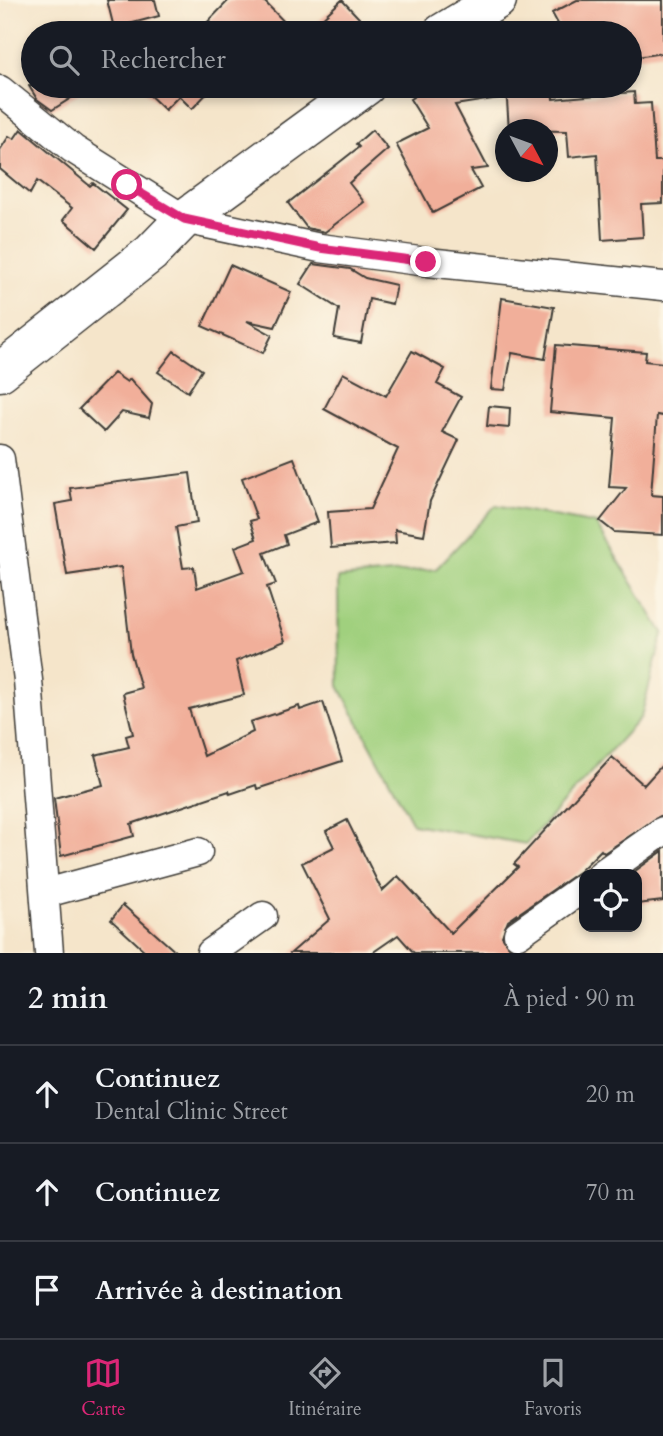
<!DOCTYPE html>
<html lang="fr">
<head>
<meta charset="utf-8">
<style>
	body { margin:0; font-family:Cardo,serif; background:#242831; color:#f1f3f6 }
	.controls { position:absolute; right:21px; bottom:21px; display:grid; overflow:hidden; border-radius:14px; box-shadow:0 4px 10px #0003 }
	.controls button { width:63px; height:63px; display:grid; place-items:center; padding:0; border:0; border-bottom:2px solid #363941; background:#171b24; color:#f1f3f6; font:35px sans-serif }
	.compass { position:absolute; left:495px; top:119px; width:63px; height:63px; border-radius:50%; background:#171b24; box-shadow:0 4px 10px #0003; rotate:131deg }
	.stop { position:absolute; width:21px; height:21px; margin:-16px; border:5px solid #db2777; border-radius:50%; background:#fff }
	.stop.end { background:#db2777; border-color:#fff; box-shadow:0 2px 7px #0008 }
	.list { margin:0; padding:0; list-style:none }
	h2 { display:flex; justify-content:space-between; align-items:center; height:91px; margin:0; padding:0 28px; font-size:30px }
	h2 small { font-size:23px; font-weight:400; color:#9ea1a6 }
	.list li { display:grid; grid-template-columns:46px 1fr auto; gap:21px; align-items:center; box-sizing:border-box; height:98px; padding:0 28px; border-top:2px solid #363941 }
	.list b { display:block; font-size:26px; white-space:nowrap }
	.list p { margin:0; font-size:23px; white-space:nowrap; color:#9ea1a6 }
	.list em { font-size:23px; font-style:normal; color:#9ea1a6 }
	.icon { flex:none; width:38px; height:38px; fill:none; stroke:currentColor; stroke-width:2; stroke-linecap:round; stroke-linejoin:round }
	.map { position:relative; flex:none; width:663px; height:953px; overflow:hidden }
	.search { position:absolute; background:#171b24; box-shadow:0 4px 10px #0003; left:21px; right:21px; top:21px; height:77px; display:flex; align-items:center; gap:18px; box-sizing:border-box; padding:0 24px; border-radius:38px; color:#9ea1a6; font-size:26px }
	.sheet { height:385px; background:#171b24 }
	nav { display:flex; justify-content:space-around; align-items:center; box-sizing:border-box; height:98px; border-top:2px solid #363941; background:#171b24; font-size:19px; color:#9ea1a6 }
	nav a { display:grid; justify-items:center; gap:4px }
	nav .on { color:#db2777 }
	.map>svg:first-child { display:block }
	.green { fill:#a0d07e; stroke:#5e764d; stroke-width:2 }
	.building { fill:#f1af9a }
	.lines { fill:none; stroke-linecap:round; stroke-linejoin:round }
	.street-casing { stroke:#3d3a36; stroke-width:31 }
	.highway-casing { stroke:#3d3a36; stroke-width:41 }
	.street { stroke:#fff; stroke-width:28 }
	.highway { stroke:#fff; stroke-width:38 }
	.route { stroke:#db2777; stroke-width:9 }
</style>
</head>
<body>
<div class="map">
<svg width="663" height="953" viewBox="0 0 663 953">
	<rect width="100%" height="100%" fill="#fcf5e5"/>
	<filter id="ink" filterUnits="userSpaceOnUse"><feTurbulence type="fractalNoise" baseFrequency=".0143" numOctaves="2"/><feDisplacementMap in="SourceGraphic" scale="14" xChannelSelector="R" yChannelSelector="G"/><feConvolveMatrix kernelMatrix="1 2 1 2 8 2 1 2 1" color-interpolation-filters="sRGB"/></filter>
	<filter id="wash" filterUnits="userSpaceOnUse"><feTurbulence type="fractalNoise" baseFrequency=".00686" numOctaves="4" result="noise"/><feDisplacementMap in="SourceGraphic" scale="28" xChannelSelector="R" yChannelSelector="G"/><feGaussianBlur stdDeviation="1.57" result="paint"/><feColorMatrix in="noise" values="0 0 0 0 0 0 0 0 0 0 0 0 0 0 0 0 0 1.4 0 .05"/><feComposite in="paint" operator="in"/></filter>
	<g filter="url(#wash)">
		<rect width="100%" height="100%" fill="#f5e5ca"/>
		<path class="green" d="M 496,505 L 596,524 L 663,633 L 641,717 L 526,844 L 413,824 L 339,686 L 338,578 L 436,569 Z"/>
		<g id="blocks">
			<path class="building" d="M 107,0 L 155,0 L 159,16 L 114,28 Z
				M 229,0 L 263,0 L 295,33 L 197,33 Z
				M 342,0 L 373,33 L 306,33 Z
				M 577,0 L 663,0 L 663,53 L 630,58 L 630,33 L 563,33 L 552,13 Z
				M 29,86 L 90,86 L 52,110 L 37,99 Z
				M 140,86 L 214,86 L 192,109 L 179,96 L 165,110 Z
				M 431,86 L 505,86 L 506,97 L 455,105 L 488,168 L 471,170 L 481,188 L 433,213 L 396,144 L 428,128 L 410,99 Z
				M 506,86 L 552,86 L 553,99 L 634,92 L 635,104 L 651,103 L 655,161 L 663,161 L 663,203 L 641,204 L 643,237 L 602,240 L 597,154 L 569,157 L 567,131 L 509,130 Z
				M 21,129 L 90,186 L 93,183 L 127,210 L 96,248 L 63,220 L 72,208 L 37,181 L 30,194 L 0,169 L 0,150 L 9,136 L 14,139 Z
				M 372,130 L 388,149 L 349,183 L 364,202 L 325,232 L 307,228 L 288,203 L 359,147 L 356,144 Z
				M 313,264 L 350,269 L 365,278 L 396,285 L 392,304 L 369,299 L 361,343 L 334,338 L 339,309 L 300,284 Z
				M 230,265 L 291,292 L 275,327 L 247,321 L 272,335 L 263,353 L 202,326 Z
				M 502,298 L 554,307 L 545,359 L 512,353 L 505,390 L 491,389 Z
				M 556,345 L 646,352 L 645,361 L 663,363 L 663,416 L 657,415 L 651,495 L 663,496 L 663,535 L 614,532 L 600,521 L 626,488 L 609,487 L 615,418 L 550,412 Z
				M 174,351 L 202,370 L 188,392 L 158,372 Z
				M 412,351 L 445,369 L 437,384 L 461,397 L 442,432 L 459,440 L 430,501 L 424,535 L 395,530 L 396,543 L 331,548 L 328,512 L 370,509 L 398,449 L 324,409 L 343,373 L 386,396 Z
				M 114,373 L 127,382 L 130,379 L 152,404 L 149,418 L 122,412 L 104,432 L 79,409 Z
				M 489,406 L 510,408 L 509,428 L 487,426 Z
				M 294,458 L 318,522 L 284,535 L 287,544 L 264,553 L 276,584 L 267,587 L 285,641 L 236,661 L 244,695 L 189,709 L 204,756 L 253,732 L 250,722 L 299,706 L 300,710 L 323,702 L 342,761 L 257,789 L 256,785 L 230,794 L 229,791 L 131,824 L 134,836 L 61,856 L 54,798 L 103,785 L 95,755 L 129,747 L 126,736 L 133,734 L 123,693 L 141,688 L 131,654 L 121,567 L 67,575 L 55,504 L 72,501 L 70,488 L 190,473 L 197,523 L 176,527 L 183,568 L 194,567 L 197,588 L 244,571 L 235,547 L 256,539 L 250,521 L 257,519 L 242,478 Z
				M 612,757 L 644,785 L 663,764 L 663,814 L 604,853 L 601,850 L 580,871 L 508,921 L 502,936 L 514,953 L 414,953 L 398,935 L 372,953 L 291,953 L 330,919 L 302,863 L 334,847 L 326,831 L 347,820 L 382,891 L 398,876 L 451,933 L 518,867 L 514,864 Z
				M 663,851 L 663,901 L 637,904 L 637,874 L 631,874 Z
				M 123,905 L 177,953 L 147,953 L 111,920 Z"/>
		</g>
	</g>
	<g filter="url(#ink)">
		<use href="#blocks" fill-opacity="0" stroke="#3d3a36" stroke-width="2"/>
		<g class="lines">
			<g class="street-casing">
				<path id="street" d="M 0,90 L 73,149 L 184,219 L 320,248 L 427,262 L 663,286
					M 0,459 L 28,680 L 49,953
					M 602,874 L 663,831
					M 46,893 L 198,852
					M 518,934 L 584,887
					M 211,953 L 263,916"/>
			</g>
			<g class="highway-casing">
				<path id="highway" d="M 442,33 L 497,0
					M 0,372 L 151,253 L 184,219 L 366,86"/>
			</g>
			<use href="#street" class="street"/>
			<use href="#highway" class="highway"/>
		</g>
	</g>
	<g class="lines" filter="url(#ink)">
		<path class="route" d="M 127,185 L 184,219 L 320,248 L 426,262"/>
	</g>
</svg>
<div class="controls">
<button><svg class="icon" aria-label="locate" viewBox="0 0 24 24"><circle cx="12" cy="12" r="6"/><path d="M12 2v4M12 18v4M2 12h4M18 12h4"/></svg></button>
</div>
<svg class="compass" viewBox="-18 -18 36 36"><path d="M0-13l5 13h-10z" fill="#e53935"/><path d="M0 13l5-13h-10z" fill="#9ea1a6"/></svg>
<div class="stop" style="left:127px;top:185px"></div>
<div class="stop end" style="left:426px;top:262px"></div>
<div class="search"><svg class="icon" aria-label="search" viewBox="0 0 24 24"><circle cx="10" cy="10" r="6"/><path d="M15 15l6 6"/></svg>Rechercher</div>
</div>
<section class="sheet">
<h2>2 min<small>À pied · 90 m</small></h2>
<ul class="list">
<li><svg class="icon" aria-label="ahead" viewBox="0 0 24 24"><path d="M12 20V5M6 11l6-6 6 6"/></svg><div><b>Continuez</b><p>Dental Clinic Street</p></div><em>20 m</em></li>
<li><svg class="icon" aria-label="ahead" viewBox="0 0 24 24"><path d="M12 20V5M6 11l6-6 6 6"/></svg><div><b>Continuez</b></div><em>70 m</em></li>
<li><svg class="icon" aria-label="arrive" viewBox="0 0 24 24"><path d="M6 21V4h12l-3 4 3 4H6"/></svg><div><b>Arrivée à destination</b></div></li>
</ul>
</section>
<nav>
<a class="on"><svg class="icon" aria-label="map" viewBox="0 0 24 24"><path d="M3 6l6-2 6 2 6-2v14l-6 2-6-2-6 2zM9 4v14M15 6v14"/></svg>Carte</a>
<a><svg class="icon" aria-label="directions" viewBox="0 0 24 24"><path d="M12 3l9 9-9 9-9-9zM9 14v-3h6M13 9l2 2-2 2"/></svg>Itinéraire</a>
<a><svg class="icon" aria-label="saved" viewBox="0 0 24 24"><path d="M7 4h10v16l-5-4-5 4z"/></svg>Favoris</a>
</nav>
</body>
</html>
